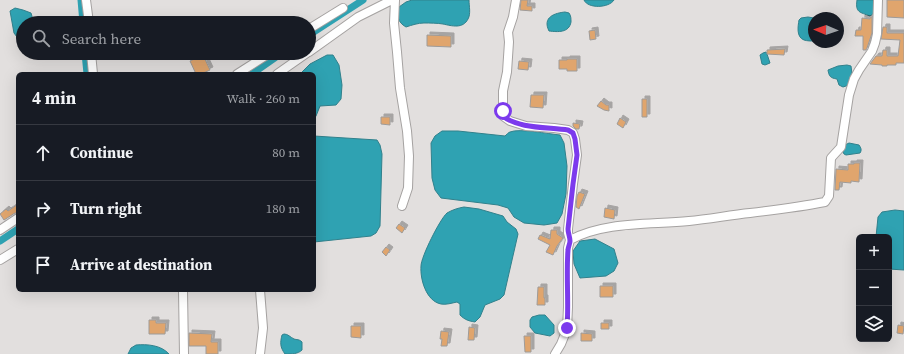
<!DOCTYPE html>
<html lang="en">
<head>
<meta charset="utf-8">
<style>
	body { margin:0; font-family:"Source Serif 4",serif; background:#242831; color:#f1f3f6 }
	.controls { position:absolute; right:12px; bottom:12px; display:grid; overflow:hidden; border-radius:6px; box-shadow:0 4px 16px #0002 }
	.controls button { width:36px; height:36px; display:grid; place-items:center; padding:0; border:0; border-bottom:1px solid #363941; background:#171b24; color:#f1f3f6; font:20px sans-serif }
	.compass { position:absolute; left:808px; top:12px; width:36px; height:36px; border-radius:50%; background:#171b24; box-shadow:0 4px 16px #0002; rotate:272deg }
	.stop { position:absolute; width:12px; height:12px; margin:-9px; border:3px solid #7c3aed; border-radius:50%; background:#fff }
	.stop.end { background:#7c3aed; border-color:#fff; box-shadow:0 1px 4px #0008 }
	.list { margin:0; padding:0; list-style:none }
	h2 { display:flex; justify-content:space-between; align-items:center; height:52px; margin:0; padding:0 16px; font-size:17px }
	h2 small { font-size:13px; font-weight:400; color:#9ea1a6 }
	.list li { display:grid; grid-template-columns:26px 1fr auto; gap:12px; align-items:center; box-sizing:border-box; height:56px; padding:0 16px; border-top:1px solid #363941 }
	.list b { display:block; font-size:15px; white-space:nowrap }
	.list em { font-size:13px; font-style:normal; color:#9ea1a6 }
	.icon { flex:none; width:22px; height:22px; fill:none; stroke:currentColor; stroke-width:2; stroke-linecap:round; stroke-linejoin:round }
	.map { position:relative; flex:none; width:904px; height:354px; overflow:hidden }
	.search { position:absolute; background:#171b24; box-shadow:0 4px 16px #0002; left:16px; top:16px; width:300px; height:44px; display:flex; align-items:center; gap:10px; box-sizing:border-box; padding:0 14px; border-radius:22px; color:#9ea1a6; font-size:15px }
	.panel { position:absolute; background:#171b24; box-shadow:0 4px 16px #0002; left:16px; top:72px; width:300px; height:220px; border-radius:6px }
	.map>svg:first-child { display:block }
	.water { fill:#2fa2b2; stroke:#31818c }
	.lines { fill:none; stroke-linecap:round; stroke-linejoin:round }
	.canal { stroke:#2fa2b2; stroke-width:7 }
	.building { fill:#e0a56d; stroke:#9e9b99; filter:url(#shadow) }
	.minor-casing { stroke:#a5a2a1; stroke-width:10 }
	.minor { stroke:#fff; stroke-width:8 }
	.route { stroke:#7c3aed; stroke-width:5 }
</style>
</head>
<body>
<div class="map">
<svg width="904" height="354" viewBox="0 0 904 354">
	<defs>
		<filter id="shadow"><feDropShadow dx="3" dy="-3" stdDeviation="0" flood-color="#0004"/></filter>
	</defs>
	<rect width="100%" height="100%" fill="#e2dfde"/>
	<path class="water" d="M 412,0 L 469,0 C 469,6 471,14 468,19 C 463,29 452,26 443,24 C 437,23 430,23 424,23 C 418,23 412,25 406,27 C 397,22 397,15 399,7 L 406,2 Z
		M 584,0 L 614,0 C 609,8 588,9 584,0 Z
		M 857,0 L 876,0 C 875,6 876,13 870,16 C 860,12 855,13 857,0 Z
		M 15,8 L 23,10 L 31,13 L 34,23 L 23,23 L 23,37 L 17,37 L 14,33 L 10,11 Z
		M 565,12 L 569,13 C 571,16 571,18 571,22 C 569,33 558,32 549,31 C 542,17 555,13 565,12 Z
		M 808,17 L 814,18 L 814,41 C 811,41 807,41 804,40 C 796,37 798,26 799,20 L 801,18 Z
		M 766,52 L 767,54 L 770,63 L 765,65 L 762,64 L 760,55 L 763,53 Z
		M 327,55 L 333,55 L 339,65 L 342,85 L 341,99 L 336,105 L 320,106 L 316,116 L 314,119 L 314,74 L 300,74 L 310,64 Z
		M 847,65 L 851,66 L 852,74 L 849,85 L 843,87 L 839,85 L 837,79 C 830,78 829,76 828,70 L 838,66 Z
		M 442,131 L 458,131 L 505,136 C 506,135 509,132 510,132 C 519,128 549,134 560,135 L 564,143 L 567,166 L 566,194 L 562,214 L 557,223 L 544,225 L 524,223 L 514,217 L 508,208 L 498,205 L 441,198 L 435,190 L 432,178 L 431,143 L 435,136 Z
		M 314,136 L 377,140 L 380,145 L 382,154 L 380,226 L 376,233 L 371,236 L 314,242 Z
		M 849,143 L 859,145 C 861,148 862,150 860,153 L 846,155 L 844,154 L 843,152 L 843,146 Z
		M 464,207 L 479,209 L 503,216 L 507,222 L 516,229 L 518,234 L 504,295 L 500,299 L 485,305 L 480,317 L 475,322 C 469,321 465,320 460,315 L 460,304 L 457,302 C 452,303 446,305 441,304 C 426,301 420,279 421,266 C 421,257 440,219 447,213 C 452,210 458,208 464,207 Z
		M 895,210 L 904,211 L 904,270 L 889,269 L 889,237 L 876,237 L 878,217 L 882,212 Z
		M 595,239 L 614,249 L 618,263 L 614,271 L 606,276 L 580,278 L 574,264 L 573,251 L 580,241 Z
		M 539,315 L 545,315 L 554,325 L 554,333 L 550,336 L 535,333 L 530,327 L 530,320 L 532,317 Z
		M 284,334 C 288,334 290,337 294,339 C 297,340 299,339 302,342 L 302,350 C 298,354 292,354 285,354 C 280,347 280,343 282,335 Z
		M 136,345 C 147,344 161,345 169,354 L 128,354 L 131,348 Z"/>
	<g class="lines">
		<path class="canal" d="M 81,0 L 83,23
			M 309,35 L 363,0
			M 85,53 L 87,74
			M 252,74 L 282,53
			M 0,241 L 18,229"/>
	</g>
	<path class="building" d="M 521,0 L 528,0 L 527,6 L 532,6 L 532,11 L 520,10 Z
		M 887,0 L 904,0 L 904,18 L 887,17 Z
		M 870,17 L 872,17 L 872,33 L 867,48 L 866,50 L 863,50 L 863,36 L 855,36 L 856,30 L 861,30 L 862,18 L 870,19 Z
		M 883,27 L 887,27 L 887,33 L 904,33 L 904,63 L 896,63 L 896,65 L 887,65 L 887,66 L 882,66 L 882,65 L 870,64 L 876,56 L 882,56 L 883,50 L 887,50 L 887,56 L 898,56 L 900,40 L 881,39 Z
		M 595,30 L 596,39 L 590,40 L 589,31 Z
		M 427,35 L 451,36 L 451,47 L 427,46 Z
		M 785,49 L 784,55 L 767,54 L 767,50 Z
		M 203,55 L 210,70 L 201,74 L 196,74 L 190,61 Z
		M 567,59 L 577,59 L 577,71 L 567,71 L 567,69 L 559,69 L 559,60 L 567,60 Z
		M 519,61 L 529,62 L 528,70 L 518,69 Z
		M 531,95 L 544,95 L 543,108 L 530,107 Z
		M 642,99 L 647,99 L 647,117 L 642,117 Z
		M 601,101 L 606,105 L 609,105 L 609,111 L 604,110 L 597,106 Z
		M 381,117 L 390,117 L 390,125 L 381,124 Z
		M 620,118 L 626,122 L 623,128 L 617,124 Z
		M 573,123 L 580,124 L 579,129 L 576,129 L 573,126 Z
		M 854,163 L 860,163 L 859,182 L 851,181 L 851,183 L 840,182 L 839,190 L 835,190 L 836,169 L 848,170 L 848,164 L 854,164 Z
		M 579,192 L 585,194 L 579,209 L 576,207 L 577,196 Z
		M 18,204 L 18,213 L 15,213 L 4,220 L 0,214 L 6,209 L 8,211 Z
		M 605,208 L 615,210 L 614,219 L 604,217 Z
		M 399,224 L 405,228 L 402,233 L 396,228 Z
		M 551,230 L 557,230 L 557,234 L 563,238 L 557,246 L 553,255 L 546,252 L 550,245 L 538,239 L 540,235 L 550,239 Z
		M 386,247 L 390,250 L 386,256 L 382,252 Z
		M 600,286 L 613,286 L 613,297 L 600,297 Z
		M 538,287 L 544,287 L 544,298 L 545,298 L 545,305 L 537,305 Z
		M 149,320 L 156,320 L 156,323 L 166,323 L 165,334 L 149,334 Z
		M 601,323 L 609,323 L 609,329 L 601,329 Z
		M 898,325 L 904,326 L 903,334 L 897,333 Z
		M 351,326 L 361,326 L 361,338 L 351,337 Z
		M 469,327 L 475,328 L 474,340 L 468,340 Z
		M 441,331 L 449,332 L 447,346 L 441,346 L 442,339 L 440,339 Z
		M 189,333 L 212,334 L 211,342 L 218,342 L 218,354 L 206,354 L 206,346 L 189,346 Z
		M 581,333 L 592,334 L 592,341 L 581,341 Z
		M 524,336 L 531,336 L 531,352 L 525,352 Z"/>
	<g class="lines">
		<g class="minor-casing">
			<path id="minor" d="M 86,0 L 89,23
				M 395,0 L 394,23 L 397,52 L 400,88 L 407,131 L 409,156 L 408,188 L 402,206
				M 516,0 L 513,17 L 508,32 L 509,42 L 507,72 L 503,91 L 503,116 L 510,121 L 526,126 L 554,128 L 568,130 L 573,133 L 575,139 L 577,155 L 573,184 L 568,229 L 568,233 L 570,240
				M 309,29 L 343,8
				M 309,52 L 358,17 L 392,0
				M 91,53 L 93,74
				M 237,74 L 270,53
				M 277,74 L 307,53
				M 0,230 L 18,218
				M 0,260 L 18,249
				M 183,290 L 184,354
				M 260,354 L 263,328 L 260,290
				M 555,354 L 561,344 L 567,329 L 568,307 L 568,248 L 570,240 C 604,221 652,225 689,221 C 710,219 730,215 750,213 C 775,210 800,207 825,202 L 829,196 L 831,158 L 841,147 L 849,95 L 854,79 L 859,70 L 872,51 L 875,43 L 877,34 L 878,0"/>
		</g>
		<use href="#minor" class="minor"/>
	</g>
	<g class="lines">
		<path class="route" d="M 503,111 L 503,116 C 518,129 549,127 568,130 L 573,133 L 575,139 L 577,155 L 573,184 L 568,229 C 568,233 570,237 570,241 C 570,244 568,247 568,250 C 566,276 569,302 567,328"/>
	</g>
</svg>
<div class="controls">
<button>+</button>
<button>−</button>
<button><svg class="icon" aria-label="layers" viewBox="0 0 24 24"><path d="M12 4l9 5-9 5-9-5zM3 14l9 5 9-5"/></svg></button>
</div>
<svg class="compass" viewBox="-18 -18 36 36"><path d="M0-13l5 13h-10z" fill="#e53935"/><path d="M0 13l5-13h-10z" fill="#9ea1a6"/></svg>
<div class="stop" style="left:503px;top:111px"></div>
<div class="stop end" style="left:567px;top:328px"></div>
<div class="search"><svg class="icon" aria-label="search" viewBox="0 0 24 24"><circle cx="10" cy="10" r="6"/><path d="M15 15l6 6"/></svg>Search here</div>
<section class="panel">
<h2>4 min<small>Walk · 260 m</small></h2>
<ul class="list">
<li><svg class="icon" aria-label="ahead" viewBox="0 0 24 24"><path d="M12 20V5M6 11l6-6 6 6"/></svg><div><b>Continue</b></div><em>80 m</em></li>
<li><svg class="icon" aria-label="right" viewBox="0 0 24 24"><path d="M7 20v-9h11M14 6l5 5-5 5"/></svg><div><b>Turn right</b></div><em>180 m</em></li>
<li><svg class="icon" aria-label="arrive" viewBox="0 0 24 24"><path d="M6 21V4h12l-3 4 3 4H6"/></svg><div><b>Arrive at destination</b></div></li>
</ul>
</section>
</div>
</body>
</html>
